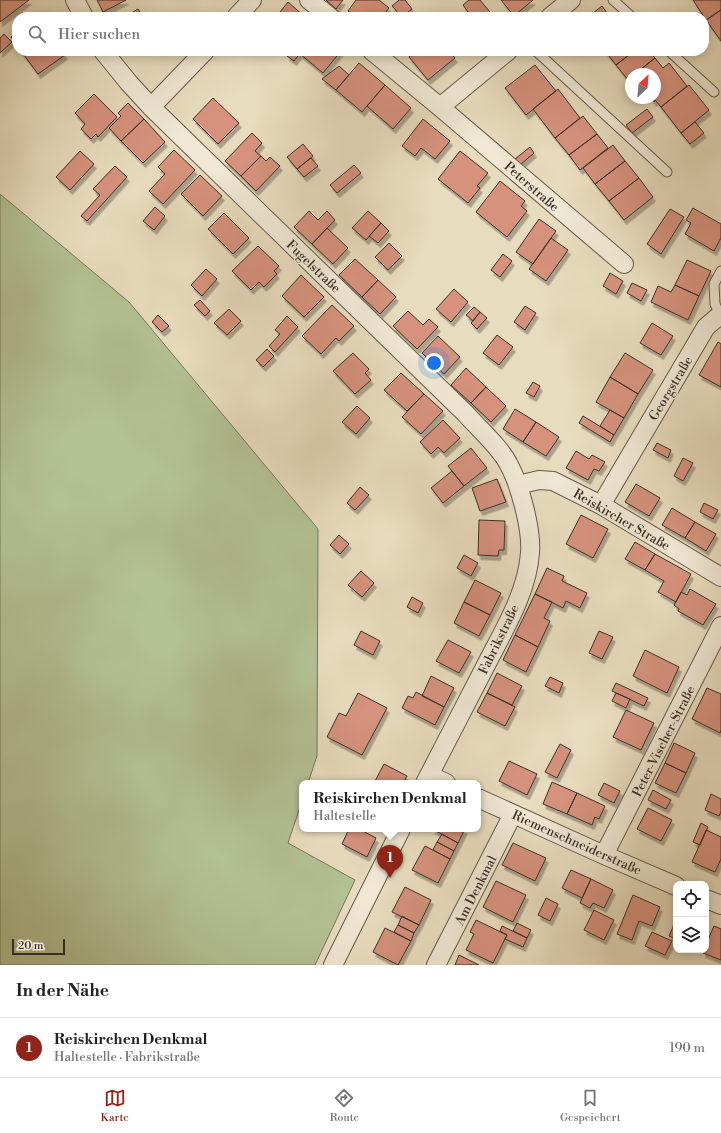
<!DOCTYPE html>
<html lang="de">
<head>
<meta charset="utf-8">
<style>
	body { margin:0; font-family:"Libre Bodoni",serif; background:#f2f2f2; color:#222 }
	.controls { position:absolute; right:12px; bottom:12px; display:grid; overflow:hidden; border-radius:8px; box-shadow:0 2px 10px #0003 }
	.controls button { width:36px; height:36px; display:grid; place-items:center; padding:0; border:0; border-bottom:1px solid #e0e0e0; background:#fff; color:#222; font:20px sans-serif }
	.compass { position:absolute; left:625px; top:68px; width:36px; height:36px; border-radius:50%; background:#fff; box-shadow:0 2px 10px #0003; rotate:26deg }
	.scale { position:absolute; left:12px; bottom:10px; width:53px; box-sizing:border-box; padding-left:4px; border:2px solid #3a2f26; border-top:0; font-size:11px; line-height:14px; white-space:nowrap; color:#3a2f26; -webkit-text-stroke:3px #f0e8d5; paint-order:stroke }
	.you { position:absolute; left:434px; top:363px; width:14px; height:14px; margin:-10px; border:3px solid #fff; border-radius:50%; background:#1a73e8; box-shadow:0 0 0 6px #1a73e833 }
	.badge { display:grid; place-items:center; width:26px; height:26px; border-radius:50%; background:#8f2418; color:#fff; font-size:13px; font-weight:700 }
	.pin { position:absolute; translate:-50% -33px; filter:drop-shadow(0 1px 2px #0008) }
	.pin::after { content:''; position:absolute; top:21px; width:14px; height:12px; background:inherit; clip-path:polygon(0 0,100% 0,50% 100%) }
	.popup { position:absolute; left:299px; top:780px; width:182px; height:52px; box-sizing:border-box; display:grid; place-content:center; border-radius:8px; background:#fff; filter:drop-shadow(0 1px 3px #0005); font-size:13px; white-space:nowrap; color:#767676 }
	.popup b { font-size:15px; color:#222 }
	.popup::after { content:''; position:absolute; left:50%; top:100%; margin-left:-8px; border:8px solid transparent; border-top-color:#fff }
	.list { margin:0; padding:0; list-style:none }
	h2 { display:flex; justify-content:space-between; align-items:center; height:52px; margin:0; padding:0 16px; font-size:17px }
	h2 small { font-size:13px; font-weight:400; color:#767676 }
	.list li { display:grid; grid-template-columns:26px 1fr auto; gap:12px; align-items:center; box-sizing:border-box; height:60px; padding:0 16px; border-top:1px solid #e0e0e0 }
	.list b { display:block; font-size:15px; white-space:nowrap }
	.list p { margin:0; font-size:13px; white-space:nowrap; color:#767676 }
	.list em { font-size:13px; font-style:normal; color:#767676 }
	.icon { flex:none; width:22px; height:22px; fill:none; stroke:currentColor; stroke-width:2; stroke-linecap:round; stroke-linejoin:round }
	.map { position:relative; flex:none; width:721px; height:965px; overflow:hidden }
	.search { position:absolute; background:#fff; box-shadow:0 2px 10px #0003; left:12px; right:12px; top:12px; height:44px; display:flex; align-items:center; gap:10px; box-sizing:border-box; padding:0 14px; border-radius:16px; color:#767676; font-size:15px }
	.sheet { height:112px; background:#fff }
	nav { display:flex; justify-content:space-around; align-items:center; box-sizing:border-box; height:56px; border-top:1px solid #e0e0e0; background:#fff; font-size:11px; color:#767676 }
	nav a { display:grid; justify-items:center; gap:2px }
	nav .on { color:#8f2418 }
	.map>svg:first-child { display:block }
	.green { fill:#b3c194; stroke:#76785d }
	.building { fill:#d6927d; stroke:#3a2f26; filter:url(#shadow) }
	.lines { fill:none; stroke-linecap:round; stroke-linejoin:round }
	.service-casing { stroke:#665a4c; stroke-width:11 }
	.minor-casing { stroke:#665a4c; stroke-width:20 }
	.service { stroke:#f0e8d5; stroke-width:9 }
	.minor { stroke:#f0e8d5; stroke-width:18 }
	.labels { text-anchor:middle; stroke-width:3; stroke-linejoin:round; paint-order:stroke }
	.street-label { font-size:13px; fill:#3a2f26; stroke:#f0e8d5 }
</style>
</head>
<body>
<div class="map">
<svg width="721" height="965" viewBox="0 0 721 965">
	<defs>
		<filter id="shadow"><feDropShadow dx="2.5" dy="4.5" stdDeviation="0" flood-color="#0004"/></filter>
	</defs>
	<rect width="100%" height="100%" fill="#e8dcbe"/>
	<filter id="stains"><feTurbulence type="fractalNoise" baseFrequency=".005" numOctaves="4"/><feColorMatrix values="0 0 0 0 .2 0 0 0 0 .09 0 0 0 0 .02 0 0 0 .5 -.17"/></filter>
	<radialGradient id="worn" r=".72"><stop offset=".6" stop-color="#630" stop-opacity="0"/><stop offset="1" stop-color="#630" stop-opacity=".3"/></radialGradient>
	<path class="green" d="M 0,194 L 129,302 L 318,529 L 317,756 L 308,783 L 302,783 L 302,801 L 288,843 L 355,880 L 315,965 L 0,965 Z"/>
	<path class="building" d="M 0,0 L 29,0 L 0,22 Z
		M 97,0 L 126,0 L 103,12 Z
		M 326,0 L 343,0 L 336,9 Z
		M 356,0 L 379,0 L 389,8 L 382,17 L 355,17 L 348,11 Z
		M 399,0 L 405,0 L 412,9 L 402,17 L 392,6 Z
		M 469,0 L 480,0 L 494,17 L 467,17 L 470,15 L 463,5 Z
		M 501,0 L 533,0 L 514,16 Z
		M 693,0 L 721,0 L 721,10 L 706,20 Z
		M 288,2 L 305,17 L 276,17 Z
		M 602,6 L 610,17 L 588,17 Z
		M 138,9 L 143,17 L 125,17 Z
		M 721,10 L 721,41 L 706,20 Z
		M 17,32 L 17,45 L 11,37 Z
		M 4,34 L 12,42 L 0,53 L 0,38 Z
		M 21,51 L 62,51 L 65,55 L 38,74 Z
		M 291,51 L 302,51 L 294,61 L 287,56 Z
		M 302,51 L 341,51 L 323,73 L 300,54 Z
		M 416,51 L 449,51 L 455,58 L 428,80 L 409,57 Z
		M 605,51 L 634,51 L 616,65 Z
		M 634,51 L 649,51 L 655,58 L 635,74 L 631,74 L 631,77 L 628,80 L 616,65 Z
		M 655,58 L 663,68 L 669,63 L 687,86 L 661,107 L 655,100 L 654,102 L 651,98 L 655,98 L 655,74 L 635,74 Z
		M 359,63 L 385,85 L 362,112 L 336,90 Z
		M 535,65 L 556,91 L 526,115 L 505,88 Z
		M 339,66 L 349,75 L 336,90 L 322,79 Z
		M 385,85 L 411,108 L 393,129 L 367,106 Z
		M 689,85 L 709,110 L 681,133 L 661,107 Z
		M 558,89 L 580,118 L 555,138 L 533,109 Z
		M 94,94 L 117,117 L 98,137 L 96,134 L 91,139 L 81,129 L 85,124 L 75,113 Z
		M 213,98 L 239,123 L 218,144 L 193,119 Z
		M 128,103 L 144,119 L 121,141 L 109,128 L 121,116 L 118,113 Z
		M 647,109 L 653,117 L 632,133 L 626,125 Z
		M 583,116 L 597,134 L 569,155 L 555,138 Z
		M 144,119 L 165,142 L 143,163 L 121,141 Z
		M 423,119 L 450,141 L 435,159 L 421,148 L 415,156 L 402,146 Z
		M 695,122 L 704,133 L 690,144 L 681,133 Z
		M 252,133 L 262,143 L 255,151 L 261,156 L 241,176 L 225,161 Z
		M 597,134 L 608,148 L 580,170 L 569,155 Z
		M 303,144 L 313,156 L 297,169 L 287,157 Z
		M 613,145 L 625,161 L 595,184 L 583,168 Z
		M 530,147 L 534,153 L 520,165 L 515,159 Z
		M 174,150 L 195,170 L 163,204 L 149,191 L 165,174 L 158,167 Z
		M 80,151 L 94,164 L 70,190 L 56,177 Z
		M 460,151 L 488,173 L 477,186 L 480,188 L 468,203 L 438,179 Z
		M 261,156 L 266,161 L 270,157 L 280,166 L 256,191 L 241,176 Z
		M 311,158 L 318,166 L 304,177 L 297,169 Z
		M 625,161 L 639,178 L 609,201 L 595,184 Z
		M 354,165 L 361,173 L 337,193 L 330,185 Z
		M 115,166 L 127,177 L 87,221 L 81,216 L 100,195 L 93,189 Z
		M 200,175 L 222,196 L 203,216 L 181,194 Z
		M 639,178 L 653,197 L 624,220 L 609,201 Z
		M 500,181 L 525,201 L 521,206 L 527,211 L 507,237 L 476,212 Z
		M 155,207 L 165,216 L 154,230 L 143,221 Z
		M 693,208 L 721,224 L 721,238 L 714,251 L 685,234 L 691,223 L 686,220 Z
		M 670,209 L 684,217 L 661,254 L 647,244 Z
		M 309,211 L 318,220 L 327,211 L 335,220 L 312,244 L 294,227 Z
		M 368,211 L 381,223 L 366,240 L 352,228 Z
		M 224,213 L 249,238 L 233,254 L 208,229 Z
		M 539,219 L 556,231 L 533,264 L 516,252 Z
		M 381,223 L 389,231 L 378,243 L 369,236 Z
		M 327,228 L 348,248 L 333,264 L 312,244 Z
		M 551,238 L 568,250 L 546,281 L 529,269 Z
		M 389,243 L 402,256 L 388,270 L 375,257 Z
		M 258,246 L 279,266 L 274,271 L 277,274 L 264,287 L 259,282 L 251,290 L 232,271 Z
		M 503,254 L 512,261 L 500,277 L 491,270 Z
		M 355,259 L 378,280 L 362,297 L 339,275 Z
		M 687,260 L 711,271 L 699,296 L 675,285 Z
		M 206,269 L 217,279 L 202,296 L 191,285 Z
		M 610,273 L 623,281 L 616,294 L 603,286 Z
		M 301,275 L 324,297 L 304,317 L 282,296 Z
		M 378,280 L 396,297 L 380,314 L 362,297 Z
		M 632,283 L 647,290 L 641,301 L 627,293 Z
		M 675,285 L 699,296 L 688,320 L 651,302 L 658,286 L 671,292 Z
		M 454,289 L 468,302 L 451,322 L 436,309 Z
		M 200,300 L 210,311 L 205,316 L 194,305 Z
		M 332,305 L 354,326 L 339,341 L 336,338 L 321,354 L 302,336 Z
		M 525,306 L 536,313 L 525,330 L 514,322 Z
		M 474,307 L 480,312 L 473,321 L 466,315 Z
		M 229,309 L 241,321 L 227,335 L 214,323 Z
		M 408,311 L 423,325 L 429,319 L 438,327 L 417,349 L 393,326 Z
		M 480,312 L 487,318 L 477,329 L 471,323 Z
		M 158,315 L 169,326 L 162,332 L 152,322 Z
		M 287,316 L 298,327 L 275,352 L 269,346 L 280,334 L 275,330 Z
		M 652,323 L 673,336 L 661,355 L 640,343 Z
		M 497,335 L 513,347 L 499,365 L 483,353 Z
		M 438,336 L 460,357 L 444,374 L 422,353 Z
		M 718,342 L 721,344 L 721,387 L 699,375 Z
		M 267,349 L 274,356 L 263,367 L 256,360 Z
		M 353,353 L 369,369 L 365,373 L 371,380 L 355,394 L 333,371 Z
		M 625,353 L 653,370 L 638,394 L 610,377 Z
		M 466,368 L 486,387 L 471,403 L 451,385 Z
		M 401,373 L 424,394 L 407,411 L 384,390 Z
		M 610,377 L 638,394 L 624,418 L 596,402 Z
		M 533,382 L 540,386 L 534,397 L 526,393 Z
		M 486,387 L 506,406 L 491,422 L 471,403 Z
		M 424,394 L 443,411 L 421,434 L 402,417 Z
		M 357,406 L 370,418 L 356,434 L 342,422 Z
		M 515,409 L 536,422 L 523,442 L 503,429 Z
		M 610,410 L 624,418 L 614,435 L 600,426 Z
		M 583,416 L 614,435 L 610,442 L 579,423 Z
		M 443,420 L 460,438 L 444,453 L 438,447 L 431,454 L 420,442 Z
		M 536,422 L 559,437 L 546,456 L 523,442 Z
		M 657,443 L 671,450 L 668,458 L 653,450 Z
		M 471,448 L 487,468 L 464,486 L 448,466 Z
		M 576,451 L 589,459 L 592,455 L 605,462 L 599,471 L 594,469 L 588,480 L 566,468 Z
		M 683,458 L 693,463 L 683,481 L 674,476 Z
		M 452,471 L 464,486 L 443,503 L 431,488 Z
		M 497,479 L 506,502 L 480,511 L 472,488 Z
		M 636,484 L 660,498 L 649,516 L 625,502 Z
		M 360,487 L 369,495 L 355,510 L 347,503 Z
		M 704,503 L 718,510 L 713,519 L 700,512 Z
		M 672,508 L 695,522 L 685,538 L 662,525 Z
		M 581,515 L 608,529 L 593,558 L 566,544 Z
		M 479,520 L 505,521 L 504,550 L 499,550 L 498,556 L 478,555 Z
		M 695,522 L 716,534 L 706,551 L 685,538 Z
		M 339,535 L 349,544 L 340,554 L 330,545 Z
		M 635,542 L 655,554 L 645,570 L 625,559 Z
		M 655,554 L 691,574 L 676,602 L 658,592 L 664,581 L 645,570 Z
		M 464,555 L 478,563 L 471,576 L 457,568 Z
		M 547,568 L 564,576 L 562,581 L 587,593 L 580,608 L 566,601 L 563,608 L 535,594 Z
		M 361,571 L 374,583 L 362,597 L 348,585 Z
		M 475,580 L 501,593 L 490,615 L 464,602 Z
		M 690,589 L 716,604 L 703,625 L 678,611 L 679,609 L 674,605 L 681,592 L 687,595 Z
		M 535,594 L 552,602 L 544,618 L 550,621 L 538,647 L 515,635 Z
		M 412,597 L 423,603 L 418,613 L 407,607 Z
		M 464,602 L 490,615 L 479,636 L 454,623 Z
		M 361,631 L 380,641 L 373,655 L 354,645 Z
		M 599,631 L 613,637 L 602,659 L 589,653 Z
		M 515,635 L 538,647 L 526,672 L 503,660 Z
		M 448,640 L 471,652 L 459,673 L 436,661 Z
		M 645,650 L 679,667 L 667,693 L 633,676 Z
		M 497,673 L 522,686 L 512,705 L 487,693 Z
		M 431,676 L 454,688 L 444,707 L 422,696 Z
		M 550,677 L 563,683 L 559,693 L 545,686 Z
		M 616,683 L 648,698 L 644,706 L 612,691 Z
		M 707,688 L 721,694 L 721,730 L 720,733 L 692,719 Z
		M 416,692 L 444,707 L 435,725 L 402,708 L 408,696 L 413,698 Z
		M 358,693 L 387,708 L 362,755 L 327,737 L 339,713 L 346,716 Z
		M 487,693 L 515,707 L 505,726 L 477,712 Z
		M 616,693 L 630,699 L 626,708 L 612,701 Z
		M 626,710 L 654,723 L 641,750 L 613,737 Z
		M 674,743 L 695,753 L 686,773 L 665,763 Z
		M 560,744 L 571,750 L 557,778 L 545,772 Z
		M 509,761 L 537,774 L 527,795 L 499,781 Z
		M 665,763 L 686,773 L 676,793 L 655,783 Z
		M 384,764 L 407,776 L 403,783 L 374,783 Z
		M 552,782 L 577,793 L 567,814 L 543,804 Z
		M 604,783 L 620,791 L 614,803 L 598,795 Z
		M 653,790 L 671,800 L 666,809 L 648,800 Z
		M 577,793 L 605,806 L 599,819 L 595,817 L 592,825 L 567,814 Z
		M 711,794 L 721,799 L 721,812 L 719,816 L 705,810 Z
		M 648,808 L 672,820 L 661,841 L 637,829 Z
		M 701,823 L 708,827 L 700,845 L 693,842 Z
		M 349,829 L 359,829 L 376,838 L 367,857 L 342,844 Z
		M 432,829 L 465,829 L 458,843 Z
		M 706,830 L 721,837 L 721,859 L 715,872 L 692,862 Z
		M 442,834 L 458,843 L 454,851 L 437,842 Z
		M 437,842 L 454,851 L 450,859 L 433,850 Z
		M 513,843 L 546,858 L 535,881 L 502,865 Z
		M 425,846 L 450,859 L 438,883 L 412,870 Z
		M 571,870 L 591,879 L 582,898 L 562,888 Z
		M 591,879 L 613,890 L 604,908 L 593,903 L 590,908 L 580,903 Z
		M 496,881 L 526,895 L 513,922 L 483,907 Z
		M 405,887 L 431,900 L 419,925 L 392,912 Z
		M 633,895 L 660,907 L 652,926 L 639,921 L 632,940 L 617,934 Z
		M 546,898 L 558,904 L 550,921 L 538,915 Z
		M 594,910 L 614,920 L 604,940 L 584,930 Z
		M 402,916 L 419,925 L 414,933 L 398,925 Z
		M 476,920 L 507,935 L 493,963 L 466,950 L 474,934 L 470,932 Z
		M 676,920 L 676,939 L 669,936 Z
		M 517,923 L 531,930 L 527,938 L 513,931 Z
		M 398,925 L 414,933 L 411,941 L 394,932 Z
		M 502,926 L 527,938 L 523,947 L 505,939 L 507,935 L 500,931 Z
		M 714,926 L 721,929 L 721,960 L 703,953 L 704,950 L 706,950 L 706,944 Z
		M 385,928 L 411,941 L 398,965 L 373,952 Z
		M 652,932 L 672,941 L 665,955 L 645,946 Z
		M 459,955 L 479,965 L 455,965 Z"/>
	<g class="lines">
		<g class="service-casing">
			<path id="service" d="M 613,0 L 632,17
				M 536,51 L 667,172
				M 669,51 L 714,92
				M 720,315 L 715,304 L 714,284 L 721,271"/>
		</g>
		<g class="minor-casing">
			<path id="minor" d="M 75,0 L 84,17
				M 309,0 L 330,17
				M 236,17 L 252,0
				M 550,17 L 571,0
				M 103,51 L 129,83 L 151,107 L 466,414 C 479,429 501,448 509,465 C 520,485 532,530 530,553 C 527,594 503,631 485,667 C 465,706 445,744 425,783
				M 372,51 L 440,107 L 624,264
				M 151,107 L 205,51
				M 440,107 L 508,51
				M 518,485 L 539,480 L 553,481 L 601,505 L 721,577
				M 601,505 L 706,327 L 720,315 L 721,316
				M 429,775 L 446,783
				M 478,798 L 604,855 L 676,886
				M 604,855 L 721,626
				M 706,899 L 721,905
				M 333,965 L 401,829
				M 436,965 L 513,814"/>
		</g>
		<use href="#service" class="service"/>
		<use href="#minor" class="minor"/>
	</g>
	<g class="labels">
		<g class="street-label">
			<text transform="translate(532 186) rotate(41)" y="5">Peterstraße</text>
			<text transform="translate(314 266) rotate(44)" y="5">Fugelstraße</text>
			<text transform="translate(670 388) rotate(-59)" y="5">Georgstraße</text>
			<text transform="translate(622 519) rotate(30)" y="5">Reiskircher Straße</text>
			<text transform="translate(498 639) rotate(-64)" y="5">Fabrikstraße</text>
			<text transform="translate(663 741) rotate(-63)" y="5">Peter-Vischer-Straße</text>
			<text transform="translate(577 842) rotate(24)" y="5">Riemenschneiderstraße</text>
			<text transform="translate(475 890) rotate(-63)" y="5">Am Denkmal</text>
		</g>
	</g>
	<rect width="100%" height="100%" filter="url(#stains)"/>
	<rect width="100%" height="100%" fill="url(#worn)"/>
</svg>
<div class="controls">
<button><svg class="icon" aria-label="locate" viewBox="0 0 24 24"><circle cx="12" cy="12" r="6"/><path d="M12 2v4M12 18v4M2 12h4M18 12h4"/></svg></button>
<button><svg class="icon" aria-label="layers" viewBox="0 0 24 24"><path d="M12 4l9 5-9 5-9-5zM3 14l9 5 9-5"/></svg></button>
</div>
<svg class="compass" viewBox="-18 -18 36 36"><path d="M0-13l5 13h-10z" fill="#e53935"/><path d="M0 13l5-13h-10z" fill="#767676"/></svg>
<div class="scale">20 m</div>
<div class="you"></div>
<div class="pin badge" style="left:390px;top:878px">1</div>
<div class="popup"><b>Reiskirchen Denkmal</b>Haltestelle</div>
<div class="search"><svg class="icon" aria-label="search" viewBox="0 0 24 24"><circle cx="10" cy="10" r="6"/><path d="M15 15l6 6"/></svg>Hier suchen</div>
</div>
<section class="sheet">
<h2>In der Nähe<small></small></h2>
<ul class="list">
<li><span class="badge">1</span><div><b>Reiskirchen Denkmal</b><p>Haltestelle · Fabrikstraße</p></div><em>190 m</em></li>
</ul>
</section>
<nav>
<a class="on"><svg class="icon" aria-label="map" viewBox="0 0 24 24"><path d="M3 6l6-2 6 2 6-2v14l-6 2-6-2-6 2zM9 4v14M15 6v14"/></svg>Karte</a>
<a><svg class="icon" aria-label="directions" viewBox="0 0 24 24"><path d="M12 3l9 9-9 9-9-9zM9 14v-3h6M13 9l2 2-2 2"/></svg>Route</a>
<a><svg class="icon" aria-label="saved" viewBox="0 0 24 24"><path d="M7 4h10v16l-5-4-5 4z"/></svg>Gespeichert</a>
</nav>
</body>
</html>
